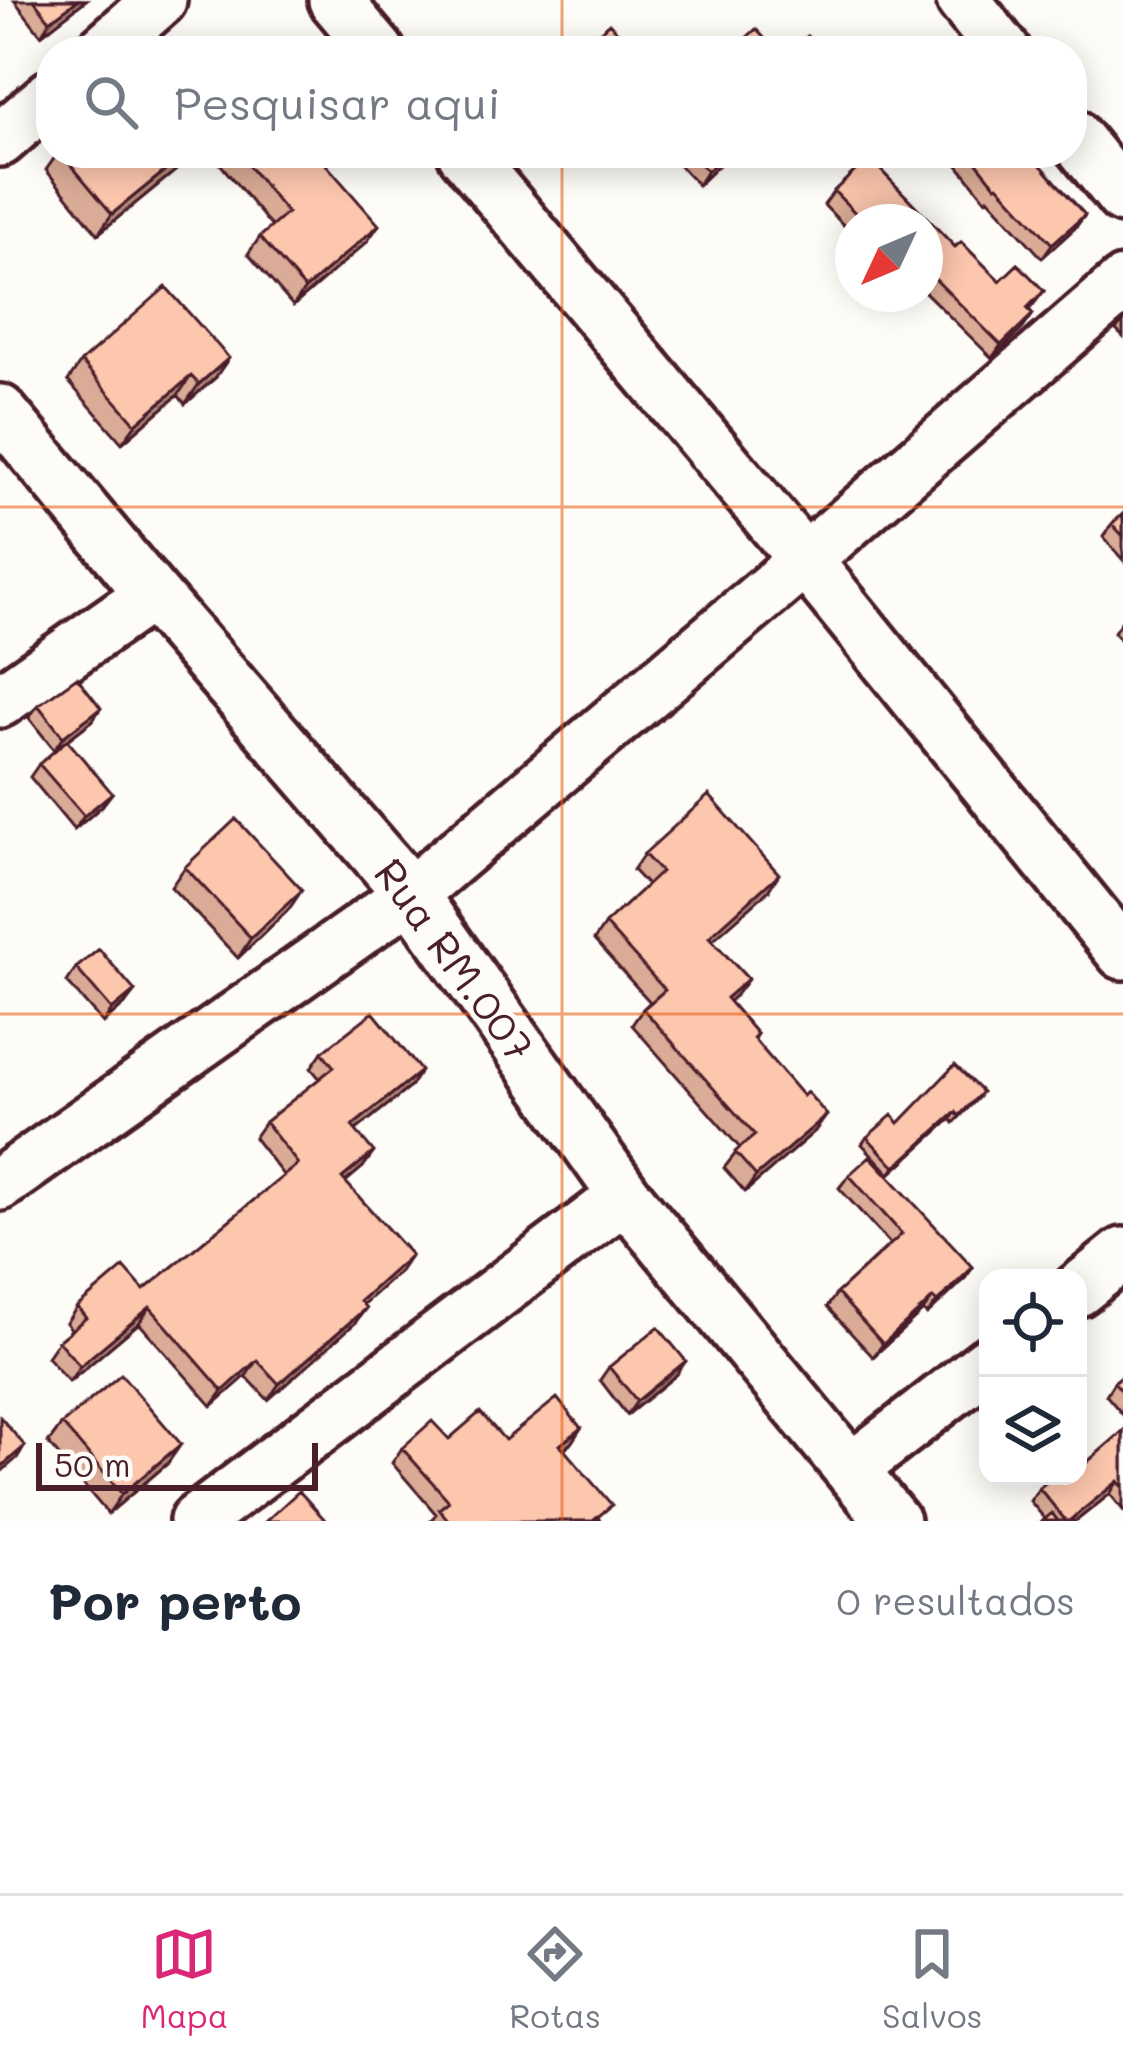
<!DOCTYPE html>
<html lang="pt">
<head>
<meta charset="utf-8">
<style>
	body { margin:0; font-family:Mali,sans-serif; background:#f6f6f7; color:#1f2937 }
	.controls { position:absolute; right:36px; bottom:36px; display:grid; overflow:hidden; border-radius:24px; box-shadow:0 6px 30px #0003 }
	.controls button { width:108px; height:108px; display:grid; place-items:center; padding:0; border:0; border-bottom:3px solid #e0e1e3; background:#fff; color:#1f2937; font:60px sans-serif }
	.compass { position:absolute; left:835px; top:204px; width:108px; height:108px; border-radius:50%; background:#fff; box-shadow:0 6px 30px #0003; rotate:226deg }
	.scale { position:absolute; left:36px; bottom:30px; width:282px; box-sizing:border-box; padding-left:12px; border:6px solid #4a1f2b; border-top:0; font-size:33px; line-height:42px; white-space:nowrap; color:#4a1f2b; -webkit-text-stroke:9px #fdfcf7; paint-order:stroke }
	.list { margin:0; padding:0; list-style:none }
	h2 { display:flex; justify-content:space-between; align-items:center; height:156px; margin:0; padding:0 48px; font-size:51px }
	h2 small { font-size:39px; font-weight:400; color:#747a83 }
	.icon { flex:none; width:66px; height:66px; fill:none; stroke:currentColor; stroke-width:2; stroke-linecap:round; stroke-linejoin:round }
	.map { position:relative; flex:none; width:1123px; height:1521px; overflow:hidden }
	.search { position:absolute; background:#fff; box-shadow:0 6px 30px #0003; left:36px; right:36px; top:36px; height:132px; display:flex; align-items:center; gap:30px; box-sizing:border-box; padding:0 42px; border-radius:48px; color:#747a83; font-size:45px }
	.sheet { height:372px; background:#fff }
	nav { display:flex; justify-content:space-around; align-items:center; box-sizing:border-box; height:168px; border-top:3px solid #e0e1e3; background:#fff; font-size:33px; color:#747a83 }
	nav a { display:grid; justify-items:center; gap:6px }
	nav .on { color:#db2777 }
	.map>svg:first-child { display:block }
	.lines { fill:none; stroke-linecap:round; stroke-linejoin:round }
	.minor-casing { stroke:#4a1f2b; stroke-width:60 }
	.minor { stroke:#fdfcf7; stroke-width:51 }
	.wall { fill:#daab96; stroke:#4a1f2b; stroke-width:3 }
	.shaded-wall { fill:#b18b7a; stroke:#4a1f2b; stroke-width:3 }
	.building { fill:#fdc7ae; stroke:#4a1f2b; stroke-width:3 }
	.grid { fill:none; stroke:#e8590c; stroke-width:3; stroke-opacity:0.55 }
	.labels { text-anchor:middle; stroke-width:9; stroke-linejoin:round; paint-order:stroke }
	.street-label { font-size:42px; fill:#4a1f2b; stroke:#fdfcf7 }
</style>
</head>
<body>
<div class="map">
<svg width="1123" height="1521" viewBox="0 0 1123 1521">
	<rect width="100%" height="100%" fill="#fdfcf7"/>
	<filter id="ink" filterUnits="userSpaceOnUse"><feTurbulence type="fractalNoise" baseFrequency=".00833" numOctaves="2"/><feDisplacementMap in="SourceGraphic" scale="24" xChannelSelector="R" yChannelSelector="G"/><feConvolveMatrix kernelMatrix="1 2 1 2 8 2 1 2 1" color-interpolation-filters="sRGB"/></filter>
	<g filter="url(#ink)">
		<g class="lines">
			<g class="minor-casing">
				<path id="minor" d="M 335,0 L 378,51
					M 963,0 L 1004,51
					M 102,51 L 160,0
					M 1072,134 L 1123,197
					M 0,140 L 51,96
					M 464,153 L 805,560 L 1123,953
					M 0,411 L 152,594 L 411,894 L 625,1196 L 893,1521
					M 0,701 L 152,594
					M 0,1184 L 411,894 L 805,560 L 1123,284
					M 1078,1290 L 1123,1254
					M 851,1470 L 988,1363
					M 196,1521 L 625,1196"/>
			</g>
			<use href="#minor" class="minor"/>
		</g>
		<path class="wall" d="M 14,0 L 86,0 L 41,35 Z
			M 58,153 L 197,153 L 98,234 L 46,170 Z
			M 223,153 L 316,153 L 367,242 L 293,306 L 248,254 L 260,237 L 272,227 L 217,160 Z
			M 668,153 L 731,153 L 698,185 Z
			M 948,153 L 1030,153 L 1085,215 L 1075,228 L 1042,258 L 988,198 L 986,200 Z
			M 869,158 L 955,247 L 961,242 L 1000,281 L 1018,264 L 1044,291 L 1029,310 L 1033,314 L 1023,328 L 992,358 L 925,292 L 925,222 L 853,222 L 853,235 L 824,205 L 834,191 Z
			M 1123,321 L 1123,337 L 1116,330 Z
			M 81,362 L 215,378 L 185,404 L 178,395 L 122,443 L 68,381 Z
			M 1123,514 L 1123,560 L 1103,537 L 1112,524 Z
			M 1123,619 L 1123,643 L 1114,632 Z
			M 38,705 L 92,721 L 54,750 L 29,718 Z
			M 39,764 L 112,793 L 102,806 L 74,830 L 30,777 Z
			M 644,854 L 768,891 L 712,940 L 748,979 L 729,1002 L 757,1034 L 754,1039 L 815,1131 L 745,1192 L 724,1168 L 740,1148 L 632,1025 L 643,1009 L 650,1002 L 594,940 L 605,924 L 647,885 L 633,870 Z
			M 185,867 L 289,909 L 238,958 L 171,887 Z
			M 76,968 L 125,1004 L 103,1023 L 67,982 Z
			M 322,1052 L 410,1087 L 356,1130 L 363,1167 L 345,1182 L 411,1255 L 400,1271 L 363,1304 L 355,1323 L 268,1400 L 246,1376 L 212,1406 L 139,1323 L 69,1382 L 47,1357 L 58,1341 L 72,1330 L 66,1323 L 77,1307 L 144,1290 L 284,1176 L 254,1138 L 265,1122 L 320,1079 L 311,1068 Z
			M 977,1099 L 954,1123 L 951,1119 L 890,1174 L 862,1144 L 867,1137 L 899,1123 Z
			M 849,1175 L 973,1267 L 964,1280 L 927,1315 L 923,1311 L 873,1357 L 827,1307 L 837,1293 L 890,1244 L 839,1188 Z
			M 609,1367 L 676,1375 L 627,1415 L 600,1380 Z
			M 1123,1375 L 1123,1415 L 1106,1395 L 1114,1382 Z
			M 62,1424 L 181,1444 L 167,1464 L 108,1514 L 48,1443 Z
			M 581,1428 L 571,1443 L 564,1449 L 600,1521 L 430,1521 L 436,1514 L 392,1463 L 402,1448 L 449,1439 L 505,1440 Z
			M 1123,1431 L 1123,1510 L 1110,1494 L 1076,1521 L 1043,1521 L 1045,1519 L 1030,1501 L 1039,1488 L 1078,1476 Z"/>
		<path class="shaded-wall" d="M 78,0 L 86,0 L 41,35 L 50,21 Z
			M 187,153 L 197,153 L 98,234 L 112,214 Z
			M 727,153 L 731,153 L 698,185 L 707,171 Z
			M 1085,215 L 1075,228 L 1042,258 L 1052,244 Z
			M 379,225 L 367,242 L 293,306 L 305,289 Z
			M 1033,314 L 1023,328 L 992,358 L 1001,345 Z
			M 229,358 L 215,378 L 185,404 L 199,384 Z
			M 191,376 L 178,395 L 122,443 L 136,424 Z
			M 101,708 L 92,721 L 54,750 L 63,737 Z
			M 112,793 L 102,806 L 74,830 L 84,816 Z
			M 779,874 L 768,891 L 698,953 L 709,937 Z
			M 302,890 L 289,909 L 238,958 L 251,938 Z
			M 748,979 L 736,995 L 715,1014 L 726,998 Z
			M 135,991 L 125,1004 L 103,1023 L 112,1010 Z
			M 421,1071 L 410,1087 L 341,1142 L 352,1126 Z
			M 956,1112 L 951,1119 L 890,1174 L 895,1167 Z
			M 827,1115 L 815,1131 L 745,1192 L 756,1176 Z
			M 374,1152 L 363,1167 L 331,1194 L 342,1178 Z
			M 411,1255 L 400,1271 L 349,1317 L 360,1301 Z
			M 973,1267 L 964,1280 L 927,1315 L 937,1302 Z
			M 933,1298 L 923,1311 L 873,1357 L 883,1344 Z
			M 150,1307 L 139,1323 L 69,1382 L 80,1366 Z
			M 366,1308 L 355,1323 L 268,1400 L 279,1384 Z
			M 257,1360 L 246,1376 L 212,1406 L 223,1391 Z
			M 686,1361 L 676,1375 L 627,1415 L 637,1401 Z
			M 581,1428 L 571,1443 L 550,1460 L 560,1445 Z
			M 181,1444 L 167,1464 L 108,1514 L 122,1494 Z
			M 25,1446 L 17,1458 L 0,1473 L 0,1468 Z
			M 1118,1481 L 1110,1494 L 1076,1521 L 1069,1521 Z"/>
		<path class="building" d="M 34,0 L 78,0 L 50,21 Z
			M 609,23 L 634,49 L 632,51 L 586,51 L 583,48 Z
			M 756,29 L 776,51 L 734,51 L 733,50 Z
			M 807,36 L 820,51 L 789,51 Z
			M 61,153 L 187,153 L 112,214 Z
			M 238,153 L 316,153 L 379,225 L 305,289 L 260,237 L 287,213 Z
			M 690,153 L 727,153 L 707,171 Z
			M 969,153 L 1030,153 L 1085,215 L 1052,244 L 998,185 L 996,186 Z
			M 869,158 L 955,247 L 961,242 L 1000,281 L 1018,264 L 1044,291 L 1027,308 L 1033,314 L 1001,345 L 925,269 L 925,222 L 864,222 L 834,191 Z
			M 166,287 L 229,358 L 199,384 L 191,376 L 136,424 L 81,362 Z
			M 1123,514 L 1123,536 L 1112,524 Z
			M 77,677 L 101,708 L 63,737 L 38,705 Z
			M 67,740 L 112,793 L 84,816 L 39,764 Z
			M 709,795 L 779,874 L 709,937 L 748,979 L 726,998 L 757,1034 L 753,1038 L 803,1096 L 807,1092 L 827,1115 L 756,1176 L 735,1152 L 755,1135 L 643,1009 L 665,990 L 605,924 L 661,872 L 644,854 Z
			M 236,819 L 302,890 L 251,938 L 185,867 Z
			M 99,949 L 135,991 L 112,1010 L 76,968 Z
			M 373,1012 L 421,1071 L 352,1126 L 374,1152 L 342,1178 L 411,1255 L 360,1301 L 366,1308 L 279,1384 L 257,1360 L 223,1391 L 150,1307 L 80,1366 L 58,1341 L 86,1318 L 77,1307 L 124,1267 L 144,1290 L 298,1164 L 265,1122 L 334,1067 L 322,1052 Z
			M 955,1065 L 982,1092 L 959,1116 L 956,1112 L 895,1167 L 867,1137 L 892,1115 L 899,1123 Z
			M 870,1156 L 973,1267 L 937,1302 L 933,1298 L 883,1344 L 837,1293 L 902,1234 L 849,1175 Z
			M 658,1327 L 686,1361 L 637,1401 L 609,1367 Z
			M 121,1374 L 181,1444 L 122,1494 L 62,1424 Z
			M 1123,1375 L 1123,1392 L 1114,1382 Z
			M 557,1398 L 581,1428 L 560,1445 L 612,1505 L 593,1521 L 449,1521 L 439,1509 L 449,1501 L 402,1448 L 432,1421 L 449,1439 L 480,1412 L 505,1440 Z
			M 0,1417 L 25,1446 L 0,1468 Z
			M 1123,1431 L 1123,1487 L 1118,1481 L 1069,1521 L 1066,1521 L 1039,1488 L 1054,1476 L 1078,1476 L 1078,1470 Z
			M 299,1491 L 326,1521 L 266,1521 Z
			M 1052,1513 L 1058,1521 L 1043,1521 Z"/>
	</g>
	<path class="grid" d="M 562,0 L 562,51M 562,153 L 562,1521M 0,507 L 1123,507M 0,1014 L 1123,1014"/>
	<g class="labels">
		<g class="street-label">
			<text transform="translate(454 960) rotate(54)" y="15">Rua RM.007</text>
		</g>
	</g>
</svg>
<div class="controls">
<button><svg class="icon" aria-label="locate" viewBox="0 0 24 24"><circle cx="12" cy="12" r="6"/><path d="M12 2v4M12 18v4M2 12h4M18 12h4"/></svg></button>
<button><svg class="icon" aria-label="layers" viewBox="0 0 24 24"><path d="M12 4l9 5-9 5-9-5zM3 14l9 5 9-5"/></svg></button>
</div>
<svg class="compass" viewBox="-18 -18 36 36"><path d="M0-13l5 13h-10z" fill="#e53935"/><path d="M0 13l5-13h-10z" fill="#747a83"/></svg>
<div class="scale">50 m</div>
<div class="search"><svg class="icon" aria-label="search" viewBox="0 0 24 24"><circle cx="10" cy="10" r="6"/><path d="M15 15l6 6"/></svg>Pesquisar aqui</div>
</div>
<section class="sheet">
<h2>Por perto<small>0 resultados</small></h2>
<ul class="list">
</ul>
</section>
<nav>
<a class="on"><svg class="icon" aria-label="map" viewBox="0 0 24 24"><path d="M3 6l6-2 6 2 6-2v14l-6 2-6-2-6 2zM9 4v14M15 6v14"/></svg>Mapa</a>
<a><svg class="icon" aria-label="directions" viewBox="0 0 24 24"><path d="M12 3l9 9-9 9-9-9zM9 14v-3h6M13 9l2 2-2 2"/></svg>Rotas</a>
<a><svg class="icon" aria-label="saved" viewBox="0 0 24 24"><path d="M7 4h10v16l-5-4-5 4z"/></svg>Salvos</a>
</nav>
</body>
</html>
